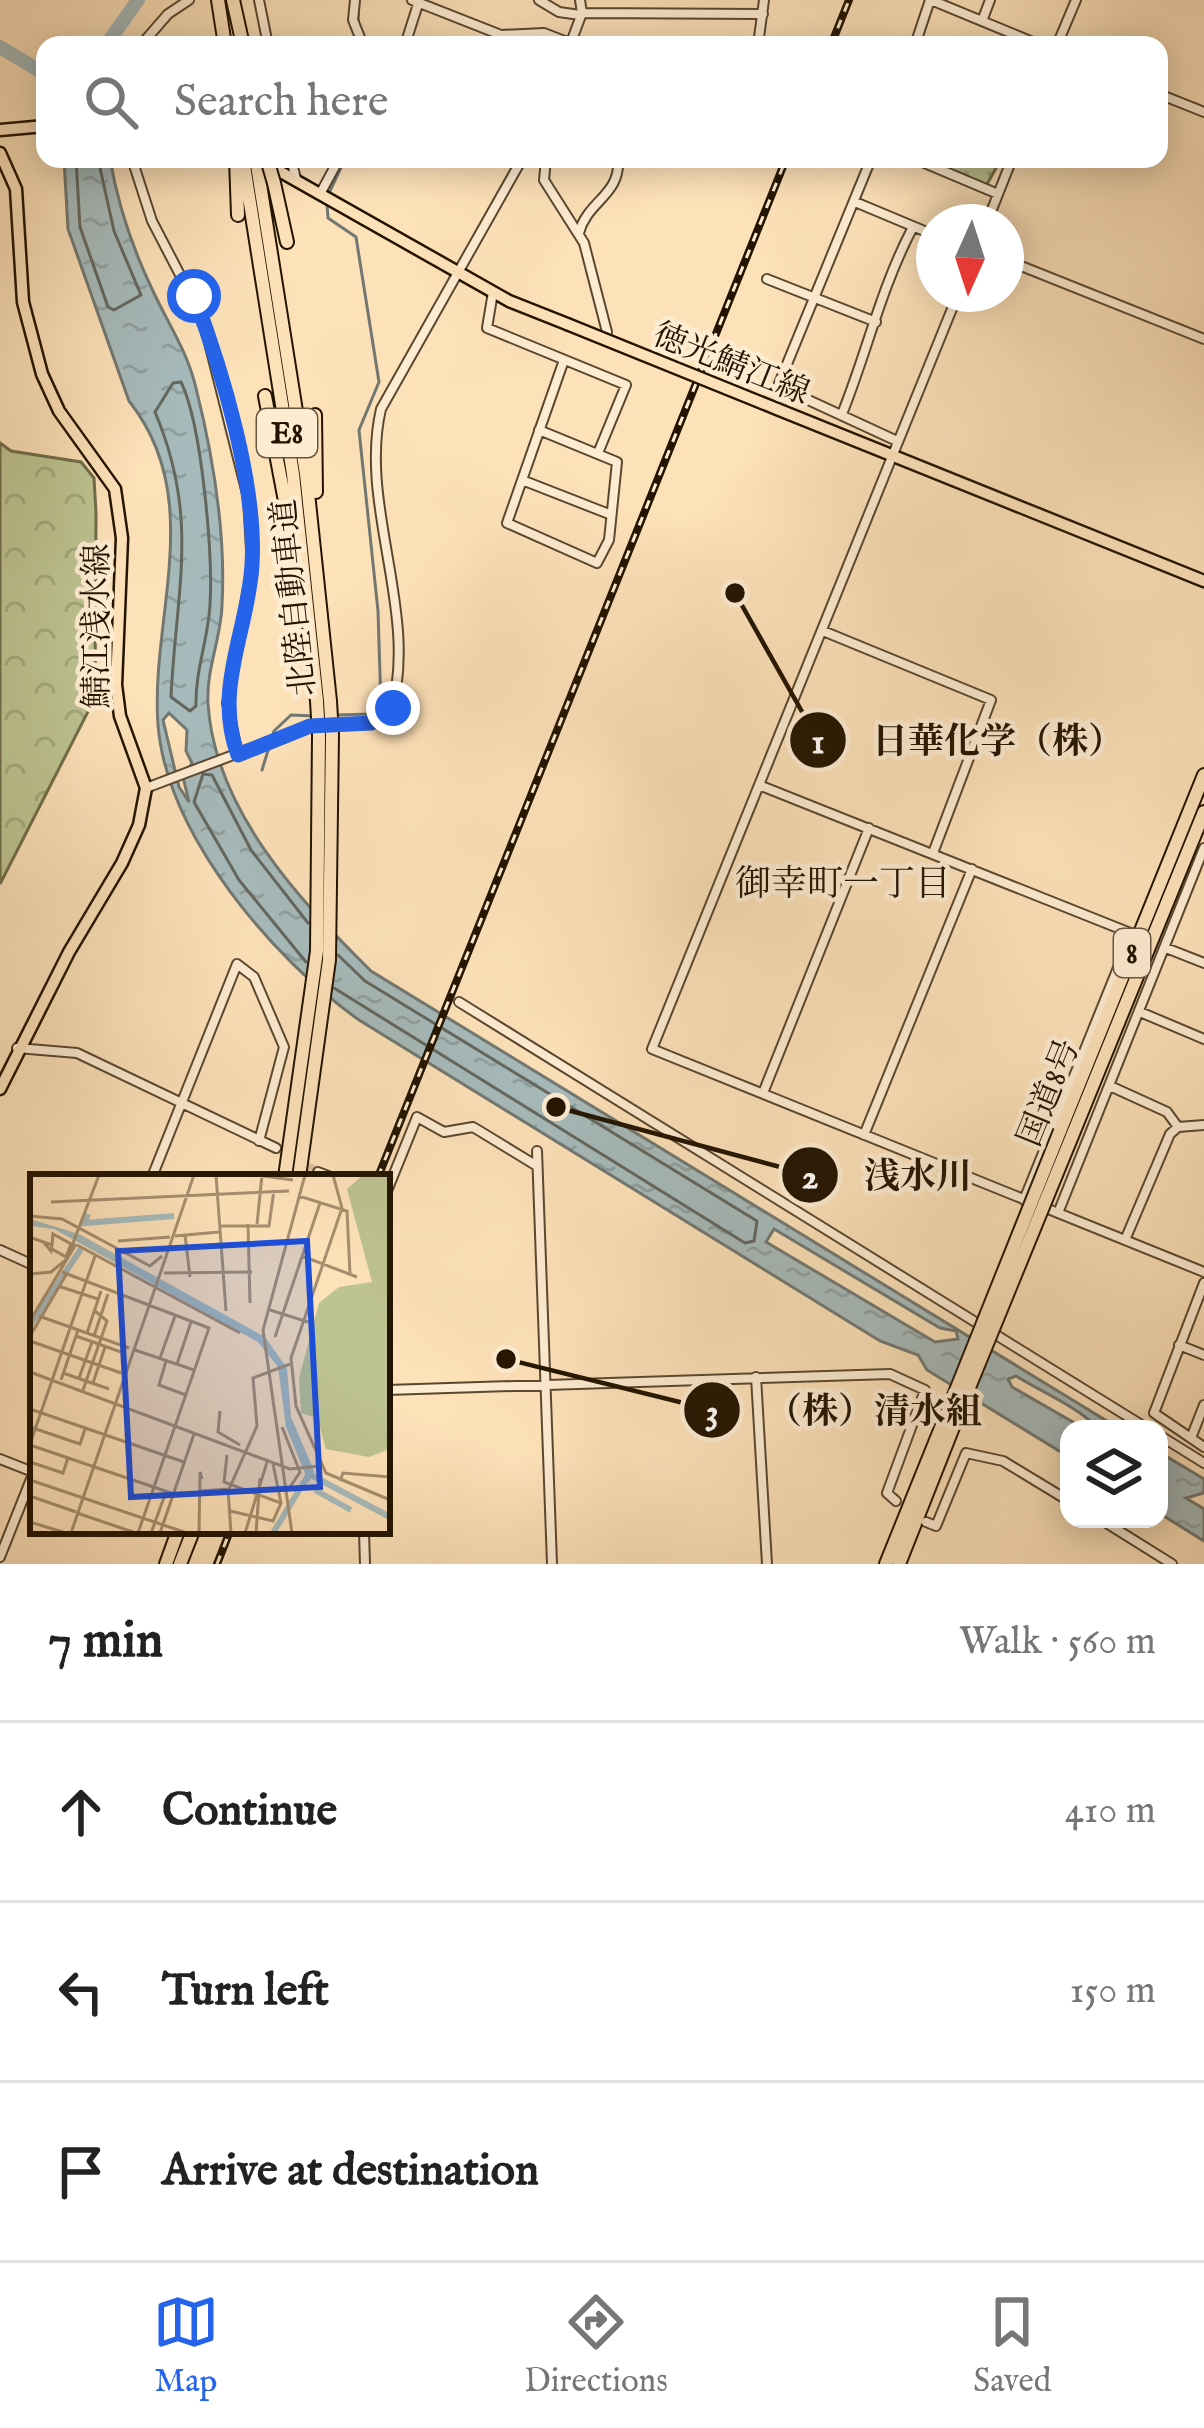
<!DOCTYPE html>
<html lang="en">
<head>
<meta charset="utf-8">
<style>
	body { margin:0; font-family:"IM FELL English","Noto Serif JP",serif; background:#f6f6f6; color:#222 }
	.controls { position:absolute; right:36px; bottom:36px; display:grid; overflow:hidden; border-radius:24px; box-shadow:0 6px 30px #0003 }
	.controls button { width:108px; height:108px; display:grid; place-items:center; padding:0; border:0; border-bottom:3px solid #e0e0e0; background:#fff; color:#222; font:60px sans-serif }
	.compass { position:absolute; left:916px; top:204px; width:108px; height:108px; border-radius:50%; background:#fff; box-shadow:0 6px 30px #0003; rotate:183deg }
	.stop { position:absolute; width:36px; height:36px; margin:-27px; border:9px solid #2563eb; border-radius:50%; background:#fff }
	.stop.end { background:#2563eb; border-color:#fff; box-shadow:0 3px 12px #0008 }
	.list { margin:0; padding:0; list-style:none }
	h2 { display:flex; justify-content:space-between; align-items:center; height:156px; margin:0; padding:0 48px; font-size:51px }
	h2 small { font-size:39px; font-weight:400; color:#767676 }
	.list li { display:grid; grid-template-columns:78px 1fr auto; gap:36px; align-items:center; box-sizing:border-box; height:180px; padding:0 48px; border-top:3px solid #e0e0e0 }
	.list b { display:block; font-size:45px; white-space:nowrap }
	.list em { font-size:39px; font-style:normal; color:#767676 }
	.icon { flex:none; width:66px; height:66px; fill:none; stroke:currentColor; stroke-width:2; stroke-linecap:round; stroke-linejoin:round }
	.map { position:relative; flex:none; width:1204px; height:1564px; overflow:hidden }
	.search { position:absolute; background:#fff; box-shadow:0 6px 30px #0003; left:36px; right:36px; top:36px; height:132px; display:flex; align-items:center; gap:30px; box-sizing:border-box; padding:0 42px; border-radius:24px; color:#767676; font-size:45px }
	.sheet { height:696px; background:#fff }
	nav { display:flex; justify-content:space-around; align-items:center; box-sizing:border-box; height:168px; border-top:3px solid #e0e0e0; background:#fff; font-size:33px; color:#767676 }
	nav a { display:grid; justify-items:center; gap:6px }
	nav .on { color:#2563eb }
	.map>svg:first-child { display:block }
	.forest { fill:url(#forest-crowns); stroke:#706c49; stroke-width:3 }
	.park { fill:url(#park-dots); stroke:#706c49; stroke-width:3 }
	.water { fill:url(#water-ripples); stroke:#727871; stroke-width:3; fill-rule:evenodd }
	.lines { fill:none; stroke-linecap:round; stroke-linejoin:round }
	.shore { stroke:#64675e; stroke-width:3 }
	.stream { stroke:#727871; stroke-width:3 }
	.river { stroke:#a6babb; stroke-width:14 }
	.minor-tunnel { stroke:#dcc29d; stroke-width:8; stroke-dasharray:8 4; stroke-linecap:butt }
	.minor-casing { stroke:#5a472f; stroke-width:12 }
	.major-casing { stroke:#231401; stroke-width:15 }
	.highway-casing { stroke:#231401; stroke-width:16 }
	.minor { stroke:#feecd2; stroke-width:8 }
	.major { stroke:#fde1b9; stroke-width:10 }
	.highway { stroke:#fde1b9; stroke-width:12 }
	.rail-casing { stroke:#231401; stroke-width:8 }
	.rail { stroke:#feecd2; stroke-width:3; stroke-dasharray:9; stroke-linecap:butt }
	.major-bridge-casing { stroke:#231401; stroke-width:15; stroke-linecap:butt }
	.highway-bridge-casing { stroke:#231401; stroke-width:16; stroke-linecap:butt }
	.major-bridge { stroke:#fde1b9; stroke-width:10 }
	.highway-bridge { stroke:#fde1b9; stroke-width:12 }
	.route { stroke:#2563eb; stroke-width:15 }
	.labels { text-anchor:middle; stroke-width:9; stroke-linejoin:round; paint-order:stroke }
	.shield { fill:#feecd2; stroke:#655540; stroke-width:3 }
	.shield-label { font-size:30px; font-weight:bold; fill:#231401 }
	.street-label { font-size:33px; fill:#231401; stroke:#feecd2 }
	.neighbourhood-label { font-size:36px; fill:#231401; stroke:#feecd2 }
	.inset-river { fill:none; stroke:#a6babb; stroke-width:6 }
	.inset-road { fill:none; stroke:#a68f6f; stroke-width:3 }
	.view { fill:#1d4ed8; fill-opacity:0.15; stroke:#1d4ed8; stroke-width:6 }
	.inset-edge { fill:none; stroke:#231401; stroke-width:6 }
	.leader { fill:none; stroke:#231401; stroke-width:4.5 }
	.callout-dot { fill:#231401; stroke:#feecd2; stroke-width:4.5 }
	.mark-label { font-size:36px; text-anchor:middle; font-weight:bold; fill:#fff }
	.callout-label { font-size:36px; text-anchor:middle; font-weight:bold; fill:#231401; stroke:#feecd2; stroke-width:9; stroke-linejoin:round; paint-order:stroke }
</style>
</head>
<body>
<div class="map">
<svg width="1204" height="1564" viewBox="0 0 1204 1564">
	<defs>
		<pattern id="forest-crowns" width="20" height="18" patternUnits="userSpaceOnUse" patternTransform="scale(3)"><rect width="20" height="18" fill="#bdc391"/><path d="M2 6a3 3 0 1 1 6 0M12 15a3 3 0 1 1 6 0" fill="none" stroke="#a2a77b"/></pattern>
		<pattern id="park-dots" width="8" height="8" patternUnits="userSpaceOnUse" patternTransform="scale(3)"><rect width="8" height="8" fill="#bdc391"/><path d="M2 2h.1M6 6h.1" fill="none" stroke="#a2a77b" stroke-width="1.8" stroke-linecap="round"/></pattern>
		<pattern id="water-ripples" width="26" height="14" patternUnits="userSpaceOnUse" patternTransform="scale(3)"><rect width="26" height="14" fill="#a6babb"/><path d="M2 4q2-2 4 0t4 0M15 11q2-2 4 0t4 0" fill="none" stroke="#8f9f9f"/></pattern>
	</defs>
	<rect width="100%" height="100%" fill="#fde1b9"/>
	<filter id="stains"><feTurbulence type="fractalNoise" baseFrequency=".00167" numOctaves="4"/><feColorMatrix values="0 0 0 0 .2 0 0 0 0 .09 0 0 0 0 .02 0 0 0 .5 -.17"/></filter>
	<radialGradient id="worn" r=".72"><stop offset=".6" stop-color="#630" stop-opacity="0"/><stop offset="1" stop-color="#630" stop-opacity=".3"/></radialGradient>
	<path class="forest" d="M 0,443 L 11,451 L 81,462 L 94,478 L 96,513 L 95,698 L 0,884 Z"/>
	<path class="park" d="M 920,159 L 1001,159 L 986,186 Z"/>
	<path class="water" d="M 64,159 L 110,159 C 118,205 132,247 152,289 C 167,322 187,350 196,388 C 213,456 226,534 222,605 C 221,639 206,669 208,704 C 215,810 299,900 371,971 L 1120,1429 L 1097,1429 C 1086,1411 1038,1390 1016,1376 L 1008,1379 L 1012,1387 L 1085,1429 L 1069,1429 L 1069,1457 L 927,1370 L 918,1355 L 880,1341 L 359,1020 C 273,959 167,835 158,725 C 150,617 207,499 129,401 L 68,229 ZM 169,713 L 187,730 L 186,751 L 192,763 L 183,777 L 189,802 L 179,787 L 163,720 ZM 774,1229 L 940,1328 L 956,1331 L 958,1339 L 935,1342 L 766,1242 Z
		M 1159,1452 L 1204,1479 L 1204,1493 L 1186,1498 L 1204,1509 L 1204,1541 L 1159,1513 Z"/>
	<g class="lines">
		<path class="shore" d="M 76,159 L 80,227 L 108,307 L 114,310 L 141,295 L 114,231 L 98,159
			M 181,382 C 202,425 213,555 210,605 C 208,640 195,671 196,706 L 190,711 L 171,697 C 176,590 200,518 155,412 L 173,383 Z
			M 306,962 L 239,880 L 194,802 L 203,774 L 212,775 L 251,850 L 308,923
			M 334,988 L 745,1243 L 754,1241 L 757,1221 L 365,981 L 338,955"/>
		<path class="stream" d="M 359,0 L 358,23 L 368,45
			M 328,195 L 345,159
			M 327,204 L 328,218 L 356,237 L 379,382 L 359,430 L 378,611 L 381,706 L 370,714 L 337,715
			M 262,770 L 274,731 L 291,715 L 315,716"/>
		<path class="river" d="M 106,45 L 138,0
			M 0,47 L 45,74"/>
		<path class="minor-tunnel" d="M 276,1148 L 318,1172"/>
		<g class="minor-casing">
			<path id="minor" d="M 259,0 L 268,45
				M 355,0 L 353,20 L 363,45
				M 412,0 L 501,35 L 544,33 L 575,45
				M 539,0 L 559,12 L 580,15
				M 580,0 L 582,13
				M 931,0 L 1040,45
				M 982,21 L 990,0
				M 141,45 L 168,14 L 189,0
				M 405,45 L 419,1
				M 570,45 L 582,13 L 763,14
				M 758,45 L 764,0
				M 915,45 L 930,0
				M 1057,45 L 1076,0
				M 1159,94 L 1204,112
				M 132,159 L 152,221 L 203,319 L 248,498 L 252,567 L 227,703 L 238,755
				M 291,159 L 296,179
				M 546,159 L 544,180 L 584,243 L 607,332
				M 871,159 L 778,386 L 897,441
				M 915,159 L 998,194
				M 320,194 L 339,159
				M 855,202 L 934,235
				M 987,222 L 1012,159
				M 579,233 C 587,201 621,195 618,159
				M 1006,260 L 1204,339
				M 767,279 L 876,322
				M 493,292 L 487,328 L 626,385 L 598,453
				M 958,294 L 652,1049 L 1204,1272
				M 842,414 C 867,352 881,288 912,229
				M 539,430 L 617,462 L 609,540 L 597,563 L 507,523 L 564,360
				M 522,480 L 609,514
				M 823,631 L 991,700 L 933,853
				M 759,785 L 1138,936
				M 146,788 L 310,726 L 371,723 L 390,715 C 421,616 358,507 381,409 L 522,159
				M 1166,948 L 1204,963
				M 459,1002 L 1148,1429
				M 1140,1012 L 1204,1039
				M 17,1048 L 77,1053 L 276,1148
				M 1110,1086 L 1167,1112 L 1178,1127
				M 763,1093 L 869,828
				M 864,1135 L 972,869
				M 537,1151 L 552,1564
				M 318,1172 L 331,1177
				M 152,1177 L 237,964 L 254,977 L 284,1047 L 259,1141
				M 387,1191 L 417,1117 L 444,1132 L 473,1127 L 537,1166
				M 1024,1200 L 1132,933
				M 1058,1213 L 1204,848
				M 1125,1240 L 1170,1134 L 1178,1127 L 1204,1125
				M 0,1250 L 33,1265
				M 1204,1283 L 1154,1413 L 1204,1447
				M 1179,1345 L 1204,1355
				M 756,1377 L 767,1564
				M 387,1390 L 890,1374 L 925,1390 L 887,1493 L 896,1501
				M 1159,1435 L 1204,1463
				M 1191,1438 L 1204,1405
				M 0,1459 L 33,1472
				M 1100,1519 L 1172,1564
				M 926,1522 L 936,1526 L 966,1453 L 1003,1461 L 1069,1501
				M 364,1531 L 365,1564
				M 0,1557 L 33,1474"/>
		</g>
		<g class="major-casing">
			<path id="major" d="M 0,130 L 45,126
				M 0,153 L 16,189 L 23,302 L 42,374 L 59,411 L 115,489 L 122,538 L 116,685 L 120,716 L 146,788 L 139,825 L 122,863 L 69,952 L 0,1089
				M 265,163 L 509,301 L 567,324
				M 777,409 L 1204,581"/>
		</g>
		<g class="highway-casing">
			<path id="highway" d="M 218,0 L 225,45
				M 233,0 L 243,45
				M 236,159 L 238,215
				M 243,159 L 293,474 L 317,701
				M 256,159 L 306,474 L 330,701
				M 274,183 L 287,242
				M 265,396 L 296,559
				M 315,415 L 316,492
				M 1060,1131 L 1204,775
				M 1072,1136 L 1204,812
				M 285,1177 L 317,951 L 319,735
				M 299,1177 L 329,960 L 332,735
				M 166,1564 L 178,1531
				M 180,1564 L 193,1531
				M 886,1564 L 951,1403
				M 899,1564 L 961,1407"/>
		</g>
		<use href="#minor" class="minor"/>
		<use href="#major" class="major"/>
		<use href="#highway" class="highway"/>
		<g class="rail-casing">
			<path id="rail" d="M 831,45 L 849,0
				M 378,1177 L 786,159
				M 217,1564 L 230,1531"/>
		</g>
		<use href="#rail" class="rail"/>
		<g class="major-bridge-casing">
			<path id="major-bridge" d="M 567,324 L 777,409"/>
		</g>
		<g class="highway-bridge-casing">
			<path id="highway-bridge" d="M 267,159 L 274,183
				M 317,701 L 319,735
				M 330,701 L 332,735
				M 951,1403 L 1060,1131
				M 961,1407 L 1072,1136"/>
		</g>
		<use href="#major-bridge" class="major-bridge"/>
		<use href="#highway-bridge" class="highway-bridge"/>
	</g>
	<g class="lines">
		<path class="route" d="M 194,296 C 222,370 257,485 252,565 C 248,631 213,689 238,755 L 310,726 L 371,723 L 390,715 L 393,708"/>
	</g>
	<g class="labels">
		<g class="shield">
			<rect x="257" y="409" width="60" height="48" rx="9"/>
			<rect x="1114" y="929" width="36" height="48" rx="9"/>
		</g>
		<g class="shield-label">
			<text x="287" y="443">E8</text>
			<text x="1132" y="963">8</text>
		</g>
		<g class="street-label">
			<text transform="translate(732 362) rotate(22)" y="12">徳光鯖江線</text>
			<text transform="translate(292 598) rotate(-96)" y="12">北陸自動車道</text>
			<text transform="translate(95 626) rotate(-90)" y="12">鯖江浅水線</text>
			<text transform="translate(1047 1092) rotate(-68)" y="12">国道8号</text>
		</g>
		<g class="neighbourhood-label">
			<text x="843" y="895">御幸町一丁目</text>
		</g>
	</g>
	<g transform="translate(30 1174)">
		<rect width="360" height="360" fill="#fde1b9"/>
		<path d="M 333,1 L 360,1 L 360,275 L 339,283 L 296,275 L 287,244 L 271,239 L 269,204 L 289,129 L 309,113 L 342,108 L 317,15 Z" fill="#bdc391"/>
		<path d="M 0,45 L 49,60 L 235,163 L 257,194 L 261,243 L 284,297 L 279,309 L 256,253 L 248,193 L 228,168 L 24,55 L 0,52 Z" fill="#a6babb"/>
		<path class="inset-river" d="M 58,40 L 54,49 L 144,42M 0,151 L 51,75M 279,300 L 360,343M 285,316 L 321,336M 243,359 L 279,300"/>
		<path class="inset-road" d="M 186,1 L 196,137M 226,1 L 263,6M 303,1 L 312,34 L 261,184 L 266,232 L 296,299 L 360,326M 269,22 L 317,37 L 320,100M 21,28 L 259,17M 0,42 L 32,45 L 120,92 L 132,82M 218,50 L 220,129M 227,50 L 232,1M 189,52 L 239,52 L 244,16M 155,61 L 160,103M 145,62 L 189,58M 2,64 L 22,71 L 21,77 L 14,69M 88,67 L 140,63M 47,71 L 210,159M 22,75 L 36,83 L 41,70 L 23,60 L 22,71M 272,82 L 327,103M 32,98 L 179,154 L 108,359M 134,99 L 222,98M 0,100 L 21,98 L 37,85 L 69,1M 28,112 L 68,125M 240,136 L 278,148M 9,142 L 99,174M 0,147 L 46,70M 57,159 L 71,117M 0,162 L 36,101M 46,162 L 91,178M 64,162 L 78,120M 245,163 L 290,29M 0,167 L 91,199M 105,176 L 164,196M 130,184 L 145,142M 136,187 L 129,211 L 156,221M 147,190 L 161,148M 0,198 L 260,295 L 290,292M 33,199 L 79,215M 49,204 L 62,168M 31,206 L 48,156M 63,209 L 75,173M 53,216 L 77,147 L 65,137M 0,235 L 154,288M 190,237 L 188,258 L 210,271M 0,253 L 50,270 L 55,255M 252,253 L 270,298 L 258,316M 0,270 L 65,82M 0,271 L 144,320M 197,281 L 194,308 L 251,329 L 243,347 L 200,337M 0,288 L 33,299 L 38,284M 243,290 L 251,329M 0,306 L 157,359M 310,307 L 313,299 L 360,303M 198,315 L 201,359M 170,317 L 199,315 L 227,252 L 223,204 L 260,190M 0,322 L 46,338M 47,339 L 106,359M 0,348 L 36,359M 41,359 L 164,1M 121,359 L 136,318M 130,359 L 164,260M 169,359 L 170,298 L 172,305M 215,359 L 238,285M 226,359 L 230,304M 262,359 L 233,156 L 275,1"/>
		<path class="view" d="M 277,67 L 290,313 L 101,323 L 88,77 Z"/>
		<rect width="360" height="360" class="inset-edge"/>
	</g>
	<path class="leader" d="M735 593L818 740M556 1107L810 1175M506 1359L712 1410"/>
	<g class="callout-dot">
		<circle cx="735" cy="593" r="12"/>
		<circle cx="556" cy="1107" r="12"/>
		<circle cx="506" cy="1359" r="12"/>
		<circle cx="818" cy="740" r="30"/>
		<circle cx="810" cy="1175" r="30"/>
		<circle cx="712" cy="1410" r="30"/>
	</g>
	<g class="mark-label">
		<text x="818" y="753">1</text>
		<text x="810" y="1188">2</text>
		<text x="712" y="1423">3</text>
	</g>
	<g class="callout-label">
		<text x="998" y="753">日華化学（株）</text>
		<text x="918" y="1188">浅水川</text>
		<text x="874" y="1423">（株）清水組</text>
	</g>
	<rect width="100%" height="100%" filter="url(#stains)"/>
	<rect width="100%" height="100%" fill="url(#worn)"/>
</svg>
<div class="controls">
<button><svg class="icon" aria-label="layers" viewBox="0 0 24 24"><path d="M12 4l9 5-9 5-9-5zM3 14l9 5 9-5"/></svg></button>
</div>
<svg class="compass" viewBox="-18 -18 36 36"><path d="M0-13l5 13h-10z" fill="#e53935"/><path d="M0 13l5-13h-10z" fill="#767676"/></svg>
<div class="stop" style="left:194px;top:296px"></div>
<div class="stop end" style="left:393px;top:708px"></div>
<div class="search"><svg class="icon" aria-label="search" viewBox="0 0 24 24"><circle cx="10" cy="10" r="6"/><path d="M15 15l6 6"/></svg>Search here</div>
</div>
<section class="sheet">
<h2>7 min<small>Walk · 560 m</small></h2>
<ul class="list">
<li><svg class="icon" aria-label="ahead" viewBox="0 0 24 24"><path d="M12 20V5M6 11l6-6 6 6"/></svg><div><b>Continue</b></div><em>410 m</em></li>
<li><svg class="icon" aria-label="left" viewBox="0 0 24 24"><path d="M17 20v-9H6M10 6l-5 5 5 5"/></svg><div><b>Turn left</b></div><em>150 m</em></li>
<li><svg class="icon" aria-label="arrive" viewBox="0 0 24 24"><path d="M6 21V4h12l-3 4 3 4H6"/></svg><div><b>Arrive at destination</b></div></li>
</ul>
</section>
<nav>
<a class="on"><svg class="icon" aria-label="map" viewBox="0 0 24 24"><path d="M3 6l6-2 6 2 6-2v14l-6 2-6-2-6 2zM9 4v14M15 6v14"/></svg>Map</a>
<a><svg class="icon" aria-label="directions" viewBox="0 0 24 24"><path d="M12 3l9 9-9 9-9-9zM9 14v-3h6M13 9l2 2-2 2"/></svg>Directions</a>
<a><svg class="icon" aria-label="saved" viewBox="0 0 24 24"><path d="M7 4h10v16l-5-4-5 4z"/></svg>Saved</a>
</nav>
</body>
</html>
